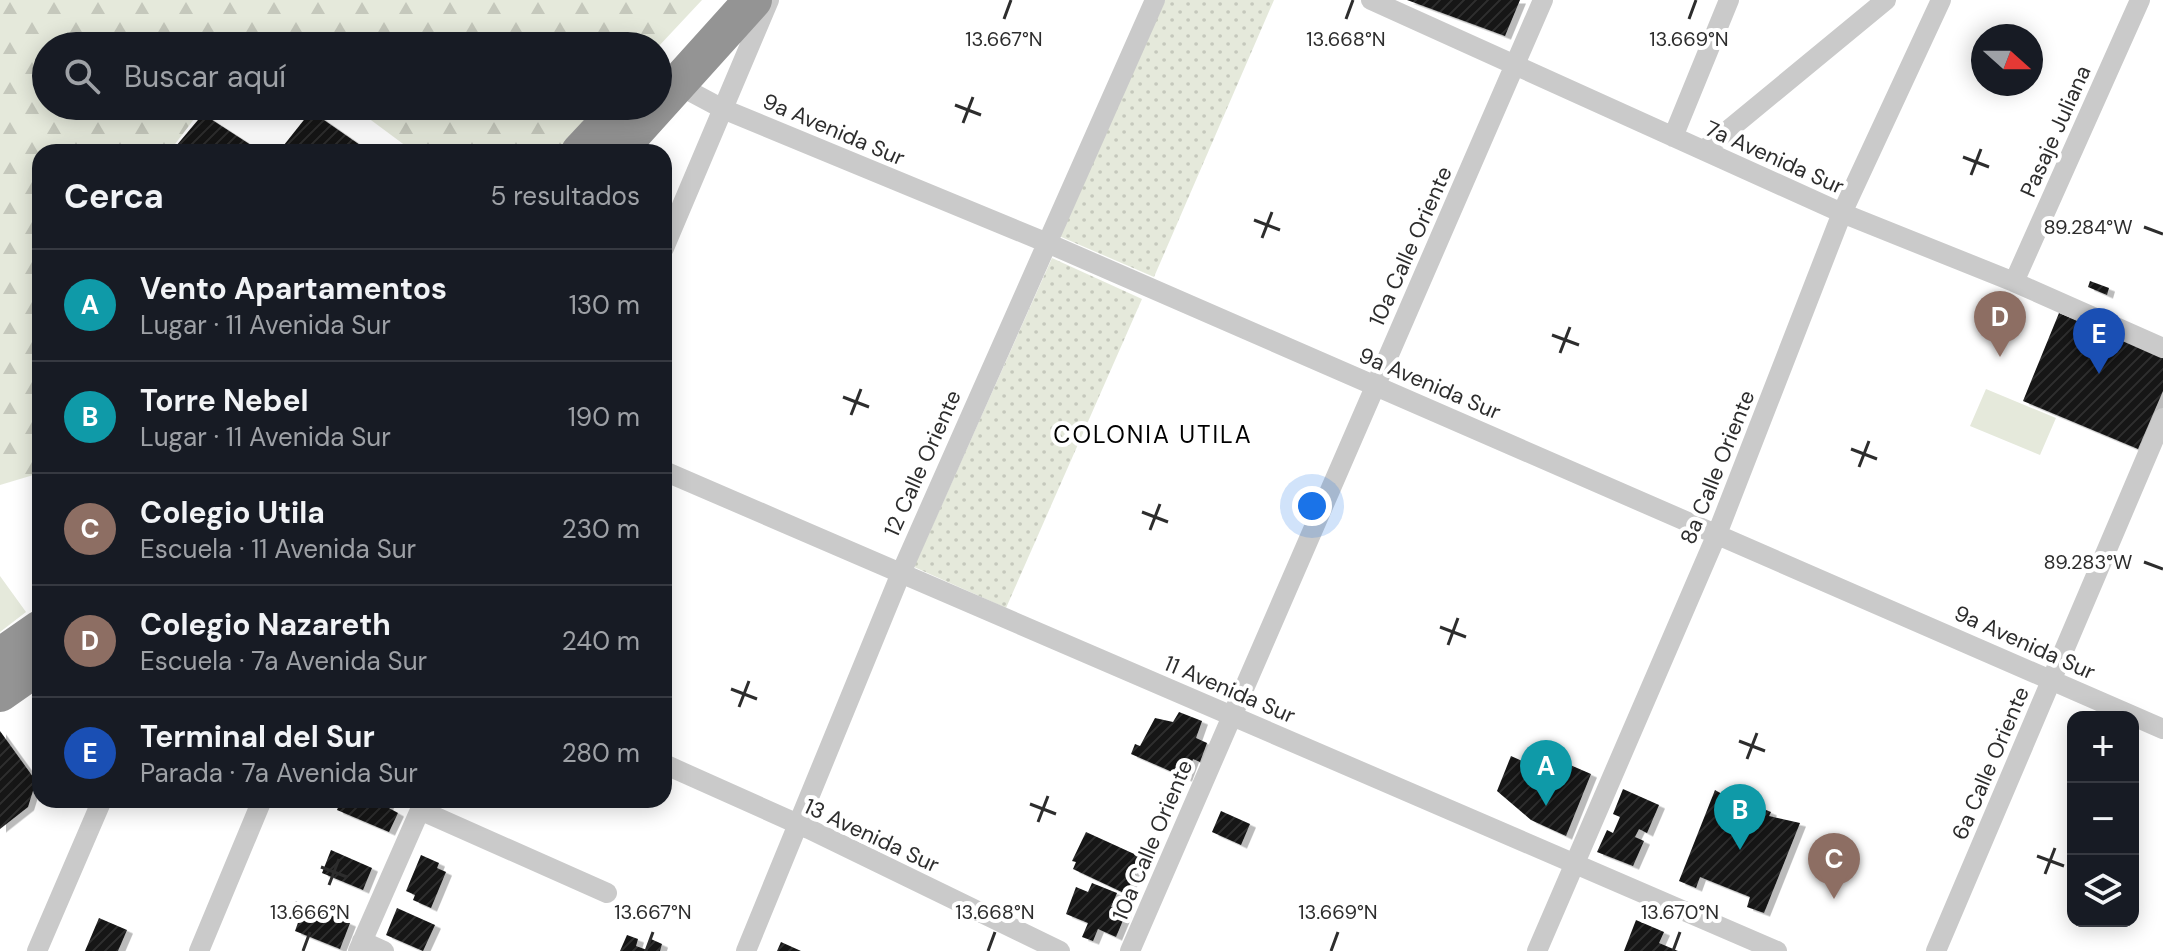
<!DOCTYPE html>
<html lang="es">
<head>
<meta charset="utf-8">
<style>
	body { margin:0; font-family:"DM Sans",sans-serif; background:#20242c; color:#f1f3f6 }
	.controls { position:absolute; right:24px; bottom:24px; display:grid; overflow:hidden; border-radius:16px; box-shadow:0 4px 20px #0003 }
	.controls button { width:72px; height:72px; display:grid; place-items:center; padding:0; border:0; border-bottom:2px solid #363941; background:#171b24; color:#f1f3f6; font:40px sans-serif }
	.compass { position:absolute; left:1971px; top:24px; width:72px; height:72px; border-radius:50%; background:#171b24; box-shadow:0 4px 20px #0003; rotate:111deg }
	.you { position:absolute; left:1312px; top:506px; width:28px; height:28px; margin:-20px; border:6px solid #fff; border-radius:50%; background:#1a73e8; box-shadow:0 0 0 12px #1a73e833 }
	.badge { display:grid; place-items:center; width:52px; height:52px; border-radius:50%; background:#0f766e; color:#fff; font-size:26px; font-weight:700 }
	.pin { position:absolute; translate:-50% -66px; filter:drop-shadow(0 2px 4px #0008) }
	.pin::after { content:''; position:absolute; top:42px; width:28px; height:24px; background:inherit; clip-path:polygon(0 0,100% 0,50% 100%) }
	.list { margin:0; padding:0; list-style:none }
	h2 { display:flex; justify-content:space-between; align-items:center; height:104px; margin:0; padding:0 32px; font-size:34px }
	h2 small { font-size:26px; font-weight:400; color:#9ea1a6 }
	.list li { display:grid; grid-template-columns:52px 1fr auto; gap:24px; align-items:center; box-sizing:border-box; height:112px; padding:0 32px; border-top:2px solid #363941 }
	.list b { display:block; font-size:30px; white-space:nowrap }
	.list p { margin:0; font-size:26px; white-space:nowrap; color:#9ea1a6 }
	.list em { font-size:26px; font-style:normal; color:#9ea1a6 }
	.icon { flex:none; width:44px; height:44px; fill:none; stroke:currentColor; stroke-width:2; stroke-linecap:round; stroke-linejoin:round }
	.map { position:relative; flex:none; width:2163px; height:951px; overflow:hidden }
	.search { position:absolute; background:#171b24; box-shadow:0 4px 20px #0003; left:32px; top:32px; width:640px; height:88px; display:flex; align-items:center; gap:20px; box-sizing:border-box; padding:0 28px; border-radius:44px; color:#9ea1a6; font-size:30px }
	.panel { position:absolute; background:#171b24; box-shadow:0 4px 20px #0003; left:32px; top:144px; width:640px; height:664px; border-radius:24px }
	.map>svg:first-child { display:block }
	.grass { fill:url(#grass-dots) }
	.forest { fill:url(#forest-firs) }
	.garden { fill:#e5e9db }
	.building { fill:url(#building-hatch); filter:url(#shadow) }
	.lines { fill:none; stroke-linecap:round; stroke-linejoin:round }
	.street { stroke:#cacaca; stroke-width:20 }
	.highway { stroke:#949494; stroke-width:38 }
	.ticks { fill:none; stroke:#2d2d2d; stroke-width:3 }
	.labels { text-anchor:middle; stroke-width:8; stroke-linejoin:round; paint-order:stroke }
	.street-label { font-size:22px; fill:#2d2d2d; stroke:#fff }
	.neighbourhood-label { font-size:24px; letter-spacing:2px; fill:#000; stroke:#fff }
	.ticks-label { font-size:20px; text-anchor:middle; fill:#2d2d2d; stroke:#fff; stroke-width:8; stroke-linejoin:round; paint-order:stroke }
</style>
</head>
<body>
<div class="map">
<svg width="2163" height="951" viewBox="0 0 2163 951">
	<defs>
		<pattern id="grass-dots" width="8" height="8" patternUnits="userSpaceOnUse" patternTransform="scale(2)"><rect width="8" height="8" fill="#e5e9db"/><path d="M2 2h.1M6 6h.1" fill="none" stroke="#c5c8bc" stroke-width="1.8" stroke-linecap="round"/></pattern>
		<pattern id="forest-firs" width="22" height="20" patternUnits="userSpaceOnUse" patternTransform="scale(2)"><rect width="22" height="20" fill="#e5e9db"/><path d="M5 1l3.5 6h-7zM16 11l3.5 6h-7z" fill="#c5c8bc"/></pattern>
		<pattern id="building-hatch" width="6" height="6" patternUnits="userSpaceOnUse" patternTransform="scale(2)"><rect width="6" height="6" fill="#141414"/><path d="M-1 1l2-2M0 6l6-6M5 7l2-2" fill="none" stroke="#2e2e2e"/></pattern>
		<filter id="shadow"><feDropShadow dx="6" dy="3.5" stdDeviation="0" flood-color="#0004"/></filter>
	</defs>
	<rect width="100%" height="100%" fill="#fff"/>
	<path class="grass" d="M 1165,0 L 1274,0 L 1154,277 L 1059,236 Z
		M 1052,258 L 1142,299 L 1006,608 L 914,567 Z"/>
	<path class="forest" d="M 0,0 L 702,0 L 658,47 L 273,46 L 258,35 L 249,46 L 46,46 L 46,106 L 204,106 L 169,152 L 40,152 L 40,473 L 0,485 Z
		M 352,106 L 603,106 L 560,152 L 414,152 Z"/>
	<path class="garden" d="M 1986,389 L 2056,418 L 2040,455 L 1970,426 Z
		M 0,576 L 26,612 L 0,632 Z"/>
	<path class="building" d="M 1407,0 L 1520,0 L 1505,36 Z
		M 311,111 L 360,145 L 355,152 L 294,152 L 284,145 Z
		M 203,114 L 254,147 L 250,152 L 171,152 Z
		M 2090,281 L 2109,288 L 2107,295 L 2088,287 Z
		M 2059,313 L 2163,356 L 2163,391 L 2138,449 L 2023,401 Z
		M 1179,712 L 1202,721 L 1196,738 L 1207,743 L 1200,762 L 1193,759 L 1186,778 L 1131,754 L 1135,744 L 1140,746 L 1155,718 L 1173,722 Z
		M 0,731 L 36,781 L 28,807 L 0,829 Z
		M 1538,751 L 1591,774 L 1566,836 L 1531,820 L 1497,791 L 1511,756 L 1533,766 Z
		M 1623,789 L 1659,805 L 1647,833 L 1639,829 L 1635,837 L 1644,841 L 1633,866 L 1597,852 L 1607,830 L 1613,833 L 1620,817 L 1613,814 Z
		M 1715,790 L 1747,808 L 1749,803 L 1771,812 L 1769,816 L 1800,823 L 1764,913 L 1747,907 L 1750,897 L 1700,877 L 1696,888 L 1679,881 Z
		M 341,800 L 390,800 L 387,807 L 398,813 L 389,832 L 337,810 Z
		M 1221,811 L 1250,824 L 1241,845 L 1212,832 Z
		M 1086,832 L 1143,858 L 1126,894 L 1073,869 L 1076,862 L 1072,861 Z
		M 331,850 L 372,868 L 363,890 L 322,873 Z
		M 421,855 L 439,863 L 437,868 L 446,872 L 431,908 L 413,900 L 415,895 L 406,891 Z
		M 1092,883 L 1117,893 L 1111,907 L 1126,913 L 1116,937 L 1098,929 L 1093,941 L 1082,937 L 1088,923 L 1066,914 L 1076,887 L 1088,892 Z
		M 296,901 L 350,923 L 340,949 L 295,931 L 300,917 L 291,913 Z
		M 397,908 L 435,925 L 423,951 L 386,935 Z
		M 99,918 L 127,930 L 118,951 L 85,951 Z
		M 1636,920 L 1664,932 L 1659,943 L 1678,951 L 1624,951 Z
		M 627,935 L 638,939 L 636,946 L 647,950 L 651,939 L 662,944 L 660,951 L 620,951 Z
		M 781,942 L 801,951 L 777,951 Z"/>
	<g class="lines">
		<path class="street" d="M 1371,0 L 1842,213 L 2014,282 L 2163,348
			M 678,85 L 723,109 L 1045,242 L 2163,729
			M 1673,137 L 1729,0
			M 1704,150 L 1886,0
			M 664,248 L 769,0
			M 2014,282 L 2140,0
			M 664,471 L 1777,951
			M 664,764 L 809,829 L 1060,951
			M 420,810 L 607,893
			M 362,941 L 384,951
			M 37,951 L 102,800
			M 199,951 L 262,800
			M 358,951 L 424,801
			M 746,951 L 901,573 L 1155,0
			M 1130,951 L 1543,0
			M 1537,951 L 1717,534 L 1842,213 L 1941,0
			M 1936,951 L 2163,418"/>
		<path class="highway" d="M 580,152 L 623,106
			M 616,152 L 753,0
			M 0,657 L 40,629
			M 0,693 L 40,665"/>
	</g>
	<path class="ticks" d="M 1004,19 L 1011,0M 1346,19 L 1353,0M 1689,19 L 1696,0M 955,105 L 981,115M 963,123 L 973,97M 1963,157 L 1989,167M 1971,175 L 1981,149M 1254,220 L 1280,230M 2144,227 L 2163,234M 1262,238 L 1272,212M 1552,335 L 1579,345M 1560,353 L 1570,327M 843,397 L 869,407M 851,415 L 861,389M 1851,449 L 1877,459M 1859,467 L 1869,441M 1142,512 L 1168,522M 1150,530 L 1160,504M 2144,562 L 2163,569M 1440,627 L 1466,637M 1448,645 L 1458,618M 731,689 L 757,699M 739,707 L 749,681M 1739,741 L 1765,751M 1747,759 L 1757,733M 1030,804 L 1056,814M 1038,822 L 1048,796M 2037,856 L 2064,866M 321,867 L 347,877M 2045,874 L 2055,848M 329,885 L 339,859M 303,951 L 310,932M 646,951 L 653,932M 988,951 L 995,932M 1331,951 L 1338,932M 1673,951 L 1680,932"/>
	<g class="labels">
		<g class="street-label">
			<text transform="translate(834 129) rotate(23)" y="8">9a Avenida Sur</text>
			<text transform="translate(2055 131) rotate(-66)" y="8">Pasaje Juliana</text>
			<text transform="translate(1775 157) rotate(24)" y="8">7a Avenida Sur</text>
			<text transform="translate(1410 246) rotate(-66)" y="8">10a Calle Oriente</text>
			<text transform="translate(1430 383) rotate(23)" y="8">9a Avenida Sur</text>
			<text transform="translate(922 463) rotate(-66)" y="8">12 Calle Oriente</text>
			<text transform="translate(1717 467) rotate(-68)" y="8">8a Calle Oriente</text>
			<text transform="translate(2025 642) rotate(24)" y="8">9a Avenida Sur</text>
			<text transform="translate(1230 689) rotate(23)" y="8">11 Avenida Sur</text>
			<text transform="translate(1990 763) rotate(-67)" y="8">6a Calle Oriente</text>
			<text transform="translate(872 835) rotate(25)" y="8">13 Avenida Sur</text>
			<text transform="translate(1152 840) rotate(-67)" y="8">10a Calle Oriente</text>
		</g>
		<g class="neighbourhood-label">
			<text x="1153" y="443">COLONIA UTILA</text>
		</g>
	</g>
	<g class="ticks-label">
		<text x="1004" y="46">13.667°N</text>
		<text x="1346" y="46">13.668°N</text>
		<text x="1689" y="46">13.669°N</text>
		<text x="2088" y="234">89.284°W</text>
		<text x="2088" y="569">89.283°W</text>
		<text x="310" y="919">13.666°N</text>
		<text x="653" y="919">13.667°N</text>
		<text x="995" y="919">13.668°N</text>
		<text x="1338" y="919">13.669°N</text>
		<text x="1680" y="919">13.670°N</text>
	</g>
</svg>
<div class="controls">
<button>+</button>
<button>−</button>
<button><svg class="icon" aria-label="layers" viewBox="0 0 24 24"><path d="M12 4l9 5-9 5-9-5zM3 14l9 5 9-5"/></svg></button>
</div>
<svg class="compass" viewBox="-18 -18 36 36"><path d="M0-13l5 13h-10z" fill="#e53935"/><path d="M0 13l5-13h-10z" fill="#9ea1a6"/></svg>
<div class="you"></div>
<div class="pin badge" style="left:1546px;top:806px;background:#0f9aa8">A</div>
<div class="pin badge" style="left:1740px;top:850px;background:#0f9aa8">B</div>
<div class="pin badge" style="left:1834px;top:899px;background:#8d6e63">C</div>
<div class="pin badge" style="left:2000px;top:357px;background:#8d6e63">D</div>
<div class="pin badge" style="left:2099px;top:374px;background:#1a4fb4">E</div>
<div class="search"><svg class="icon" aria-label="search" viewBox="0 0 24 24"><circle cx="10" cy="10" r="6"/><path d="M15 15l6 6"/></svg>Buscar aquí</div>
<section class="panel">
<h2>Cerca<small>5 resultados</small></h2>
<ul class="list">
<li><span class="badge" style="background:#0f9aa8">A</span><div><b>Vento Apartamentos</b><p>Lugar · 11 Avenida Sur</p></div><em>130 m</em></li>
<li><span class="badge" style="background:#0f9aa8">B</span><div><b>Torre Nebel</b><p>Lugar · 11 Avenida Sur</p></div><em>190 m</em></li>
<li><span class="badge" style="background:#8d6e63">C</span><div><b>Colegio Utila</b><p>Escuela · 11 Avenida Sur</p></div><em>230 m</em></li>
<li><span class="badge" style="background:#8d6e63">D</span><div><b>Colegio Nazareth</b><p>Escuela · 7a Avenida Sur</p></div><em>240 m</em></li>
<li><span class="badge" style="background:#1a4fb4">E</span><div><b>Terminal del Sur</b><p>Parada · 7a Avenida Sur</p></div><em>280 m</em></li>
</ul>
</section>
</div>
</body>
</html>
